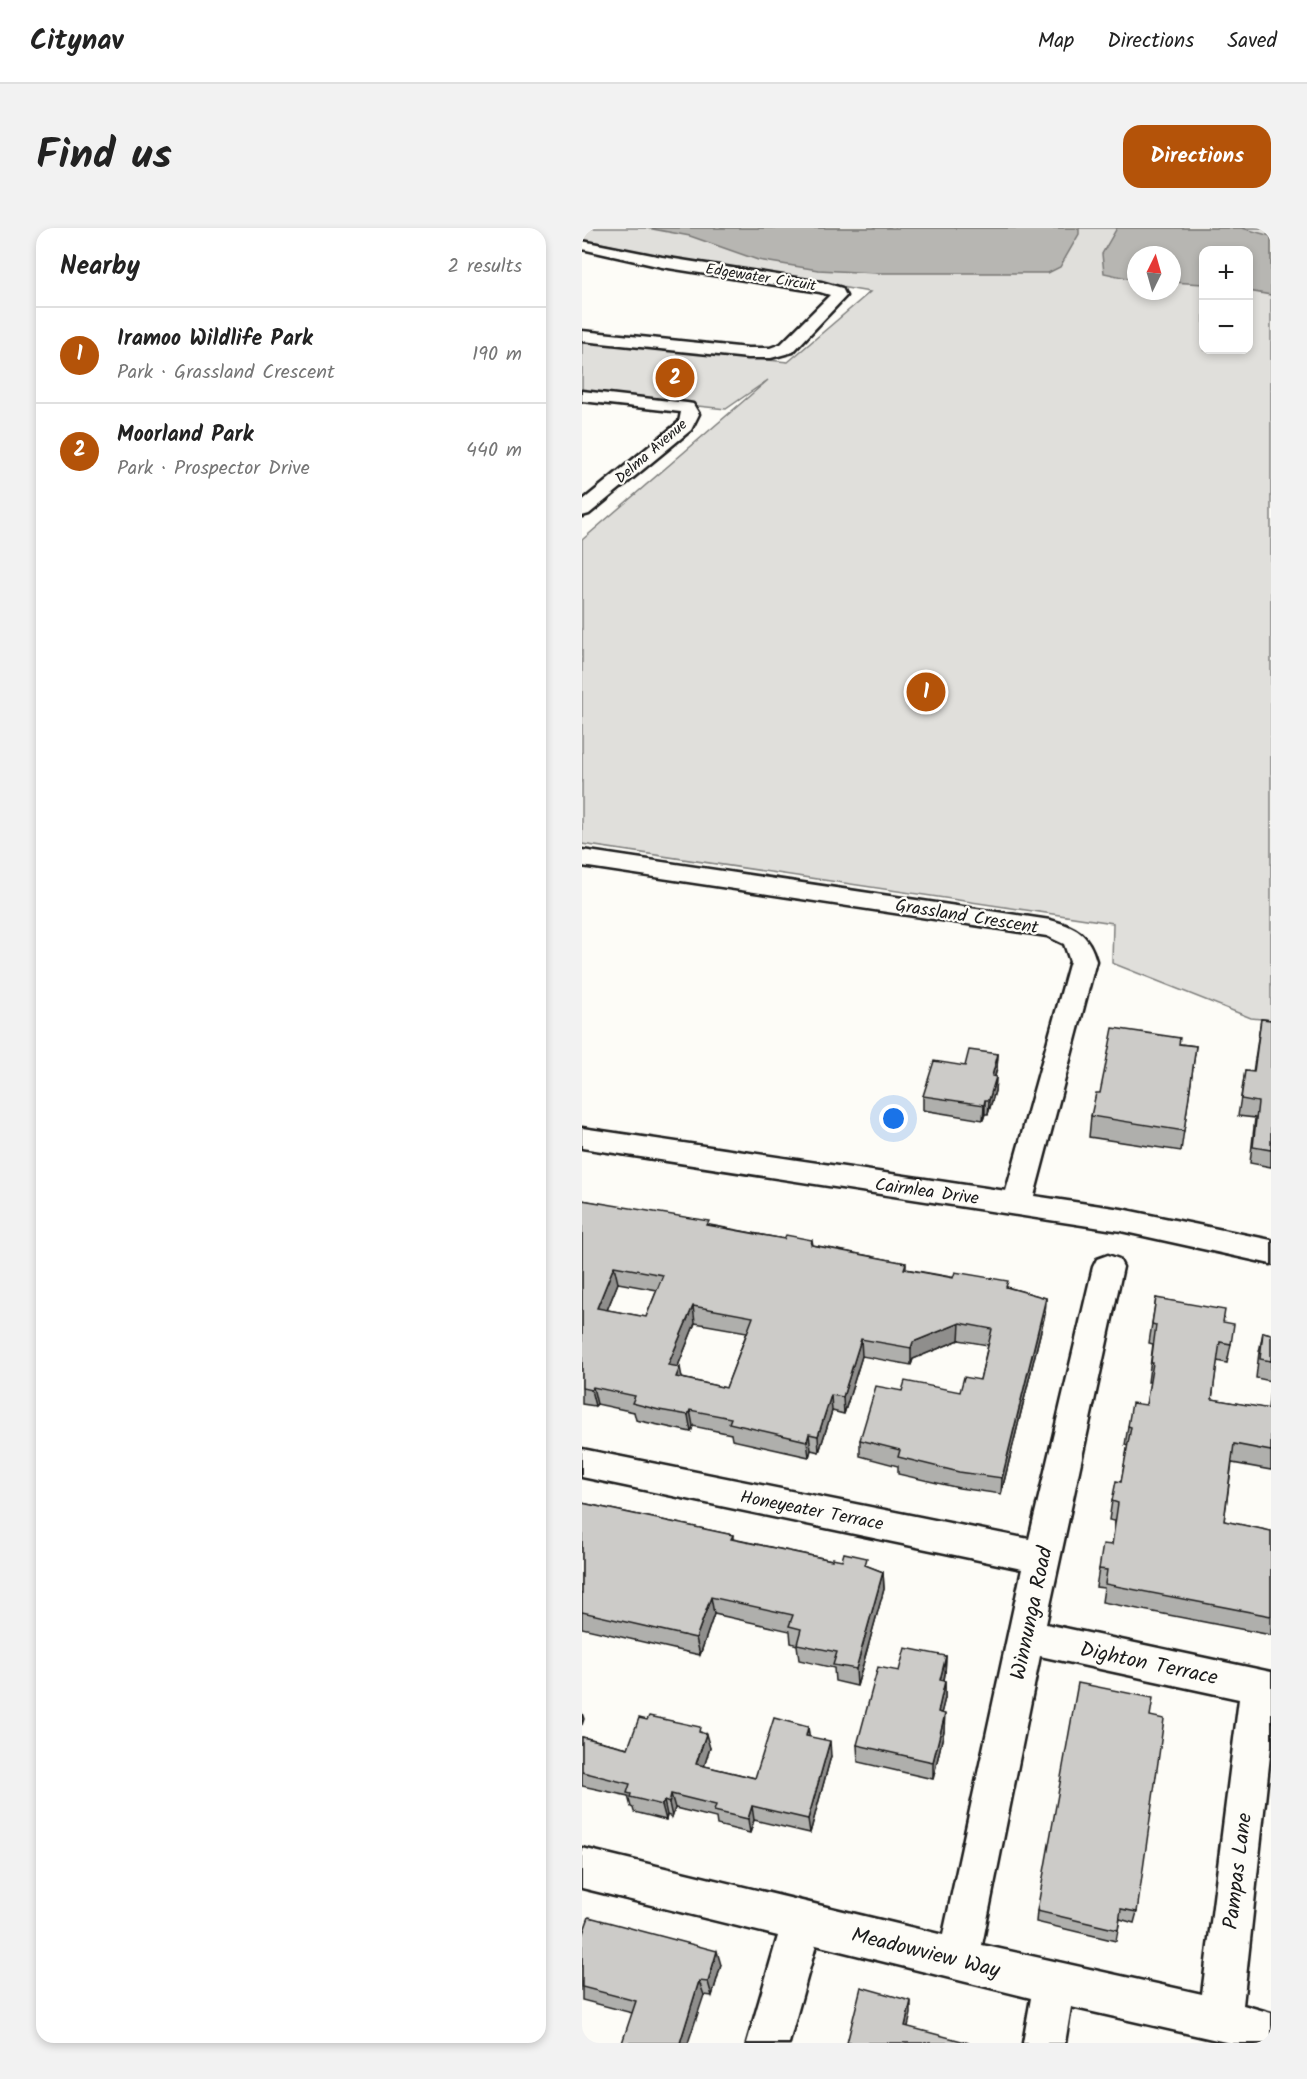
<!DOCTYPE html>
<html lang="en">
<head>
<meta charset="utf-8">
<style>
	body { margin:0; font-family:Kalam,sans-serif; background:#f2f2f2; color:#222 }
	.controls { position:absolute; right:18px; top:18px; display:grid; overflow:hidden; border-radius:12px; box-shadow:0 3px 9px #0003 }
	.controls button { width:54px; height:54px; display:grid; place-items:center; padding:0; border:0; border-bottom:2px solid #e0e0e0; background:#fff; color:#222; font:30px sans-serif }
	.compass { position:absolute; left:545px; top:18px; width:54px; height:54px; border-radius:50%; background:#fff; box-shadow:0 3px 9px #0003; rotate:5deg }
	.you { position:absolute; left:312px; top:891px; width:21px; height:21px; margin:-15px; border:4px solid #fff; border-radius:50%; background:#1a73e8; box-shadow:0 0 0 9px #1a73e833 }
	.badge { display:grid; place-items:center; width:39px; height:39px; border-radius:50%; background:#b45309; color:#fff; font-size:20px; font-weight:700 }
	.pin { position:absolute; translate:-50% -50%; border:3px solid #fff; box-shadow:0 2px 6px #0006 }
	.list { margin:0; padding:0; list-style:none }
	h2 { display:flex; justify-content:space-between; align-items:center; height:78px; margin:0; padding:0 24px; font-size:26px }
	h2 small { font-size:20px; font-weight:400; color:#767676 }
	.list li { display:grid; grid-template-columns:39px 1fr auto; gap:18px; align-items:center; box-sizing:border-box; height:96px; padding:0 24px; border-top:2px solid #e0e0e0 }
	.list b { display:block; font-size:22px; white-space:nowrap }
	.list p { margin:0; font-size:20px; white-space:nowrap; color:#767676 }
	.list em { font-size:20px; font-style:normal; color:#767676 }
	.map { position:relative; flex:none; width:689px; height:1815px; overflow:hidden; border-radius:18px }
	header { display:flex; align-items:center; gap:36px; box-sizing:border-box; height:84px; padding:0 30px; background:#fff; border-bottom:2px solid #e0e0e0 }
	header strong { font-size:28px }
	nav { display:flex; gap:33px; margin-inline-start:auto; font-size:21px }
	.intro { display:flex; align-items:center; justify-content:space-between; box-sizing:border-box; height:144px; padding:0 36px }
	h1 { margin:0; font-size:42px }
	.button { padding:15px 27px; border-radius:18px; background:#b45309; color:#fff; font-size:21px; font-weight:700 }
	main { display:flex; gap:36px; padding:0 36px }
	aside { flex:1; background:#fff; border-radius:18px; box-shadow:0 3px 9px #0003 }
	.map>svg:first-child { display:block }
	.green { fill:#e0dfdb; stroke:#7e7e7c; stroke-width:1.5; fill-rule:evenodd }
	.water { fill:#b7b6b2; stroke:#797876; stroke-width:1.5 }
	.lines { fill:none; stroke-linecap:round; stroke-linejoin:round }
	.minor-casing { stroke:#1c1c1c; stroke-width:5 }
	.minor { fill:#fdfcf7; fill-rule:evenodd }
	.wall { fill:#afafac; stroke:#1c1c1c; stroke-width:1.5; fill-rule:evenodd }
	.shaded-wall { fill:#8f8e8c; stroke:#1c1c1c; stroke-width:1.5 }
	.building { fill:#cccbc8; stroke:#1c1c1c; stroke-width:1.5; fill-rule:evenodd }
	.labels { text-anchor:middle; stroke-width:4.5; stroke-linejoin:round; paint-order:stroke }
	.far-street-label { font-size:15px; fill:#1c1c1c; stroke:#fdfcf7 }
	.street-label { font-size:18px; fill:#1c1c1c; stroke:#fdfcf7 }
	.near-street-label { font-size:21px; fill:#1c1c1c; stroke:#fdfcf7 }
</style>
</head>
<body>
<header>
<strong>Citynav</strong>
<nav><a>Map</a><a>Directions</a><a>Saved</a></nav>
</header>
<div class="intro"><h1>Find us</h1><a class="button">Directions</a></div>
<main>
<aside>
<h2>Nearby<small>2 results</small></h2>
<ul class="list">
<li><span class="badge">1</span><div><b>Iramoo Wildlife Park</b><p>Park · Grassland Crescent</p></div><em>190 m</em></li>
<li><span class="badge">2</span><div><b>Moorland Park</b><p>Park · Prospector Drive</p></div><em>440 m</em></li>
</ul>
</aside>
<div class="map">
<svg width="689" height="1815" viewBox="0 0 689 1815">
	<rect width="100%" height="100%" fill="#fdfcf7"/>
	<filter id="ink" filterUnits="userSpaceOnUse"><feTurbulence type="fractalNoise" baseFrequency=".0167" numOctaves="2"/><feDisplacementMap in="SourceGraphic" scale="12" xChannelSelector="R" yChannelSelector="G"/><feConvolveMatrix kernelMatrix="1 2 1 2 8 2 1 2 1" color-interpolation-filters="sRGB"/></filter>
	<g filter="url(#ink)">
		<path class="green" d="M 0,0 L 689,0 L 689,792 L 669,790 L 530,735 L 531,695 L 0,616 L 0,312 L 186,152 L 144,181 L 0,166 L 0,113 L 206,134 L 288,64 L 92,31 L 0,11 ZM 622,22 L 666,22 L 666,122 L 622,122 ZM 554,27 L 590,27 L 590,63 L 554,63 Z"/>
		<path class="water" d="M 65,0 L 497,0 L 497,6 L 478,39 L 466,45 L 294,45 L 236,42 L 176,32 L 108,8 Z
			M 535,0 L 660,0 L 689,8 L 689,67 L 667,63 L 666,22 L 622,22 L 621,56 L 590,54 L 590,27 L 554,27 L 554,52 L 522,45 L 520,26 Z"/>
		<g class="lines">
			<g class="minor-casing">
				<path id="minor" d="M 0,13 L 80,29 L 239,54 L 260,60 L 264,68 L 211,124 L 189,130 L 166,130 L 0,113 L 0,103 L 166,120 L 188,120 L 199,116 L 248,67 L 238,64 L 80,39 L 0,21 Z
					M 0,163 L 105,175 L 111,176 L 117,186 L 109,202 L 7,286 L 0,288 L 0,273 L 97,194 L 99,184 L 0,173 Z
					M 0,622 L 468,692 C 494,699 507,706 514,733 L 452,968 L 539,981 L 689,1012 L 689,1036 L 539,1003 L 0,920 L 0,900 L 424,963 L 488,733 L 482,716 L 465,708 L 0,638 Z
					M 526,1027 L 537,1031 L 541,1039 L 464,1396 L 689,1444 L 689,1518 L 661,1777 L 689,1785 L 689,1815 L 648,1815 L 489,1779 L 483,1815 L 441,1815 L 449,1770 L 234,1717 L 207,1815 L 165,1815 L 196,1708 L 0,1660 L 0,1620 L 361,1707 L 440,1341 L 0,1249 L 0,1221 L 447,1311 L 511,1039 L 515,1031 ZM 458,1428 L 657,1471 L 620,1766 L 400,1717 Z"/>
			</g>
			<use href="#minor" class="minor"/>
		</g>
		<path class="wall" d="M 679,791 L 689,792 L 689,939 L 668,935 L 673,890 L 656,888 L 663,843 L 671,844 Z
			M 598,816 L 614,818 L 599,923 L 507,909 L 509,888 L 518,865 Z
			M 416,826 L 415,840 L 413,849 L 414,849 L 413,863 L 406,886 L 403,886 L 401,892 L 341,882 L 341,868 L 383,838 Z
			M 0,972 L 128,997 L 202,1011 L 230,1012 L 231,1017 L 324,1035 L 324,1041 L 425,1059 L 464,1070 L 463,1086 L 419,1266 L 377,1260 L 316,1246 L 316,1238 L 278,1228 L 278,1212 L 320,1163 L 378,1164 L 398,1152 L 406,1117 L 377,1112 L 331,1131 L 329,1137 L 280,1128 L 262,1186 L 250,1183 L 237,1224 L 229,1222 L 227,1229 L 150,1212 L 149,1206 L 111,1198 L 109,1204 L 54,1192 L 52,1184 L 15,1176 L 13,1178 L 0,1176 ZM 36,1055 L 75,1062 L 64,1089 L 25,1082 ZM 113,1095 L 165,1104 L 144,1160 L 100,1150 L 96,1138 Z
			M 574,1070 L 641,1094 L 649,1116 L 645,1135 L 635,1133 L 630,1171 L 686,1181 L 689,1153 L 674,1150 L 677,1124 L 681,1104 L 689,1106 L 689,1242 L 650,1235 L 642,1293 L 689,1303 L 689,1407 L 520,1374 L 522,1360 L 514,1359 L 517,1341 L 530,1317 L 533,1293 L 527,1292 L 530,1273 L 539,1254 L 546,1218 L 543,1217 L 546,1198 L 564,1177 L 568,1154 L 566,1154 L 571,1116 L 567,1115 Z
			M 0,1275 L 151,1307 L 151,1311 L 250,1332 L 285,1338 L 301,1344 L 302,1361 L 275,1458 L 253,1453 L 252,1440 L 217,1432 L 215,1417 L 209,1415 L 208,1403 L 132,1386 L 118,1427 L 0,1400 Z
			M 364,1428 L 363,1446 L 362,1453 L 363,1453 L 363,1470 L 359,1485 L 362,1503 L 351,1551 L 276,1534 L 275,1517 L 317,1443 Z
			M 568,1488 L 555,1684 L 552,1695 L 538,1691 L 534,1713 L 454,1694 L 455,1683 Z
			M 226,1499 L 227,1509 L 249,1528 L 228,1605 L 172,1592 L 168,1605 L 135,1597 L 134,1590 L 93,1580 L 90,1589 L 85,1587 L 84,1592 L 52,1584 L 51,1580 L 49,1579 L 46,1568 L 0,1558 L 0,1509 L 46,1520 L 119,1504 L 128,1520 L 122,1538 L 173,1550 Z
			M 0,1708 L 139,1737 L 130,1768 L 122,1767 L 50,1785 L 0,1772 Z"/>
		<path class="shaded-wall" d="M 416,826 L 415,840 L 409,863 L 410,848 Z
			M 414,849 L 413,863 L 406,886 L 407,872 Z
			M 403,872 L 403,886 L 401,892 L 402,877 Z
			M 32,1038 L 36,1055 L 19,1097 L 15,1080 Z
			M 464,1070 L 463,1086 L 419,1266 L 420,1250 Z
			M 111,1078 L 113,1095 L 90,1153 L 86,1137 Z
			M 378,1095 L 377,1112 L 331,1131 L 329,1137 L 329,1120 L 331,1114 Z
			M 279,1111 L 280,1128 L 262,1186 L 261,1169 Z
			M 98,1139 L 101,1155 L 94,1149 Z
			M 11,1159 L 15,1176 L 13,1178 L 9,1162 Z
			M 249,1167 L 250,1183 L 237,1224 L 236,1208 Z
			M 108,1182 L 111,1198 L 109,1204 L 106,1187 Z
			M 227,1206 L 229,1222 L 227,1229 L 225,1213 Z
			M 301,1344 L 302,1361 L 275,1458 L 274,1441 Z
			M 129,1369 L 132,1386 L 118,1427 L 114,1410 Z
			M 364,1428 L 363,1446 L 358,1469 L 358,1452 Z
			M 363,1453 L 363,1470 L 355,1502 L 356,1484 Z
			M 0,1485 L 2,1491 L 0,1497 Z
			M 363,1486 L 362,1503 L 351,1551 L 351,1534 Z
			M 226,1499 L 228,1513 L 224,1508 Z
			M 124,1506 L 128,1520 L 118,1551 L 114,1536 Z
			M 248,1513 L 249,1528 L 228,1605 L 226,1591 Z
			M 89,1566 L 93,1580 L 90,1589 L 87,1575 Z
			M 82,1573 L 85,1587 L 84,1592 L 80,1577 Z
			M 170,1578 L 172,1592 L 168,1605 L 166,1591 Z
			M 135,1723 L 139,1737 L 130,1768 L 126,1754 Z
			M 117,1753 L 122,1767 L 106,1815 L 98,1815 Z
			M 329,1773 L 329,1786 L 323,1811 L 323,1798 Z"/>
		<path class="building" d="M 679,791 L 689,792 L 689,922 L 671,919 L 676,874 L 659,871 L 663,843 L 672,844 Z
			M 531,800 L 598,810 L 597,816 L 614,818 L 602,903 L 509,888 L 514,865 L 518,865 Z
			M 387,822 L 416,826 L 410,848 L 414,849 L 407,872 L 403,872 L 402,877 L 341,868 L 352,833 L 383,838 Z
			M 0,972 L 127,993 L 125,997 L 202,1011 L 204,1007 L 230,1012 L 229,1017 L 324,1035 L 322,1041 L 371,1050 L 373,1044 L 426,1053 L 424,1059 L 464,1070 L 420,1250 L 377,1244 L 316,1229 L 318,1222 L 278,1212 L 294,1158 L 320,1163 L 323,1153 L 378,1164 L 382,1149 L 398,1152 L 410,1101 L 378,1095 L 331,1114 L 329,1120 L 279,1111 L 261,1169 L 249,1167 L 236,1208 L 227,1206 L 225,1213 L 147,1195 L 149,1190 L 108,1182 L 106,1187 L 77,1182 L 50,1175 L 53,1168 L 11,1159 L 9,1162 L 0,1160 ZM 32,1038 L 81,1047 L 64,1089 L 15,1080 ZM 111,1078 L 171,1089 L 144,1160 L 94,1149 L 98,1139 L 86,1137 Z
			M 574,1070 L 643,1082 L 641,1094 L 652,1096 L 649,1116 L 638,1114 L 630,1171 L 688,1181 L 689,1176 L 689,1223 L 652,1216 L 642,1293 L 689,1303 L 689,1388 L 523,1356 L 525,1342 L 517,1341 L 521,1316 L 530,1317 L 536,1275 L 530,1273 L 534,1253 L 539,1254 L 549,1199 L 546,1198 L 550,1175 L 564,1177 L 571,1135 L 569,1135 L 574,1097 L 570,1096 Z
			M 681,1104 L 689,1106 L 689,1133 L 678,1131 Z
			M 0,1275 L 151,1307 L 149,1311 L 250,1332 L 250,1330 L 260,1332 L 262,1325 L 285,1330 L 283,1337 L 301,1344 L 274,1441 L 251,1437 L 255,1424 L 215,1416 L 219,1401 L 207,1398 L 211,1387 L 129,1369 L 114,1410 L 0,1384 Z
			M 323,1420 L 364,1428 L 358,1452 L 363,1453 L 356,1484 L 363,1486 L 351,1534 L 275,1517 L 296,1439 L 317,1443 Z
			M 496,1455 L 571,1470 L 568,1488 L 582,1491 L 555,1684 L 539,1681 L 536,1702 L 455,1683 Z
			M 67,1488 L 118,1499 L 117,1504 L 124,1506 L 114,1536 L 173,1550 L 192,1490 L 226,1499 L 224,1508 L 248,1513 L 226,1591 L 170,1578 L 166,1591 L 132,1583 L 134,1577 L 89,1566 L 87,1575 L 82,1573 L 80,1577 L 48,1569 L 49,1566 L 45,1565 L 48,1556 L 0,1544 L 0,1509 L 46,1520 L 57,1490 L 65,1492 Z
			M 7,1689 L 135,1723 L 126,1754 L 117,1753 L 98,1815 L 40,1815 L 54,1773 L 0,1759 L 0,1708 Z
			M 279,1759 L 329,1773 L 323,1798 L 387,1815 L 265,1815 Z"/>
	</g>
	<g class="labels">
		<g class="far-street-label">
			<text transform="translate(179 49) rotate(9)" y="5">Edgewater Circuit</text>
			<text transform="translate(69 223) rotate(-41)" y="5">Delma Avenue</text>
		</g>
		<g class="street-label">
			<text transform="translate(385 688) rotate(9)" y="6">Grassland Crescent</text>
			<text transform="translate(345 963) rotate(8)" y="6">Cairnlea Drive</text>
			<text transform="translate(230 1282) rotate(11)" y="6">Honeyeater Terrace</text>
		</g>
		<g class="near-street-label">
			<text transform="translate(449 1385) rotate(-78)" y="7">Winnunga Road</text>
			<text transform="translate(567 1435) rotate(12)" y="7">Dighton Terrace</text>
			<text transform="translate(655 1643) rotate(-83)" y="7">Pampas Lane</text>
			<text transform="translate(344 1724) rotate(14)" y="7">Meadowview Way</text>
		</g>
	</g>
</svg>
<div class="controls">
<button>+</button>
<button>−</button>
</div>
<svg class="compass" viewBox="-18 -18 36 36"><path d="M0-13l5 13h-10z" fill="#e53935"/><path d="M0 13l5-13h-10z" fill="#767676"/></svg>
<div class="you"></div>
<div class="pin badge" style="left:344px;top:464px">1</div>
<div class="pin badge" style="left:93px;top:150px">2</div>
</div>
</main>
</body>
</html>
